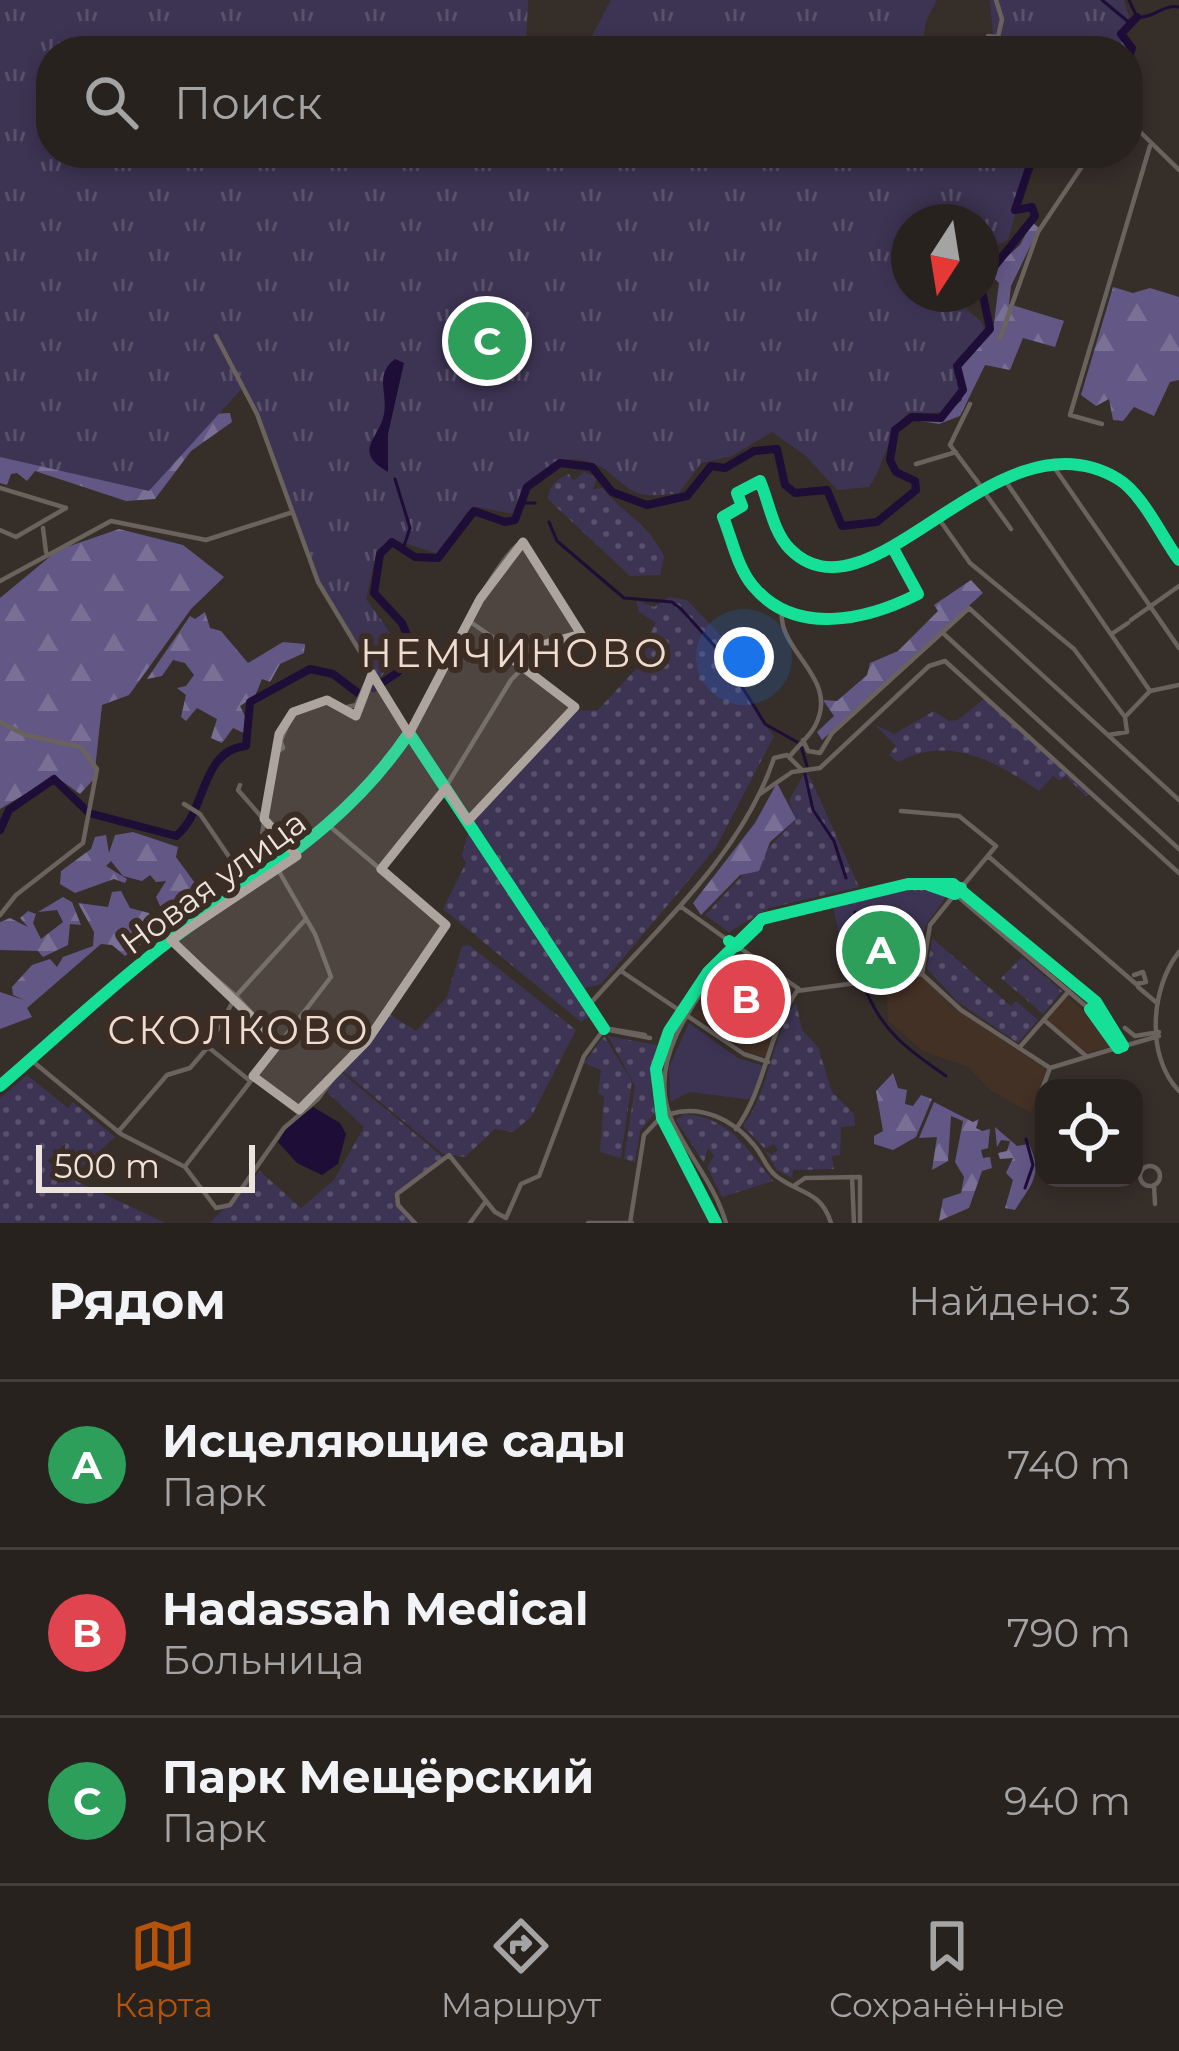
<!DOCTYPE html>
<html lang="ru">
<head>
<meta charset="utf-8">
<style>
	body { margin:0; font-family:Montserrat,sans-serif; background:#302a28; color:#f1f3f6 }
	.controls { position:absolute; right:36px; bottom:36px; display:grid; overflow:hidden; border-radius:24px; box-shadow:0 6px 18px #0003 }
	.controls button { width:108px; height:108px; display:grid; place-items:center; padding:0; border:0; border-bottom:3px solid #443f3d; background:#28221f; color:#f1f3f6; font:60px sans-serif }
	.compass { position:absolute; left:891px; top:204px; width:108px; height:108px; border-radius:50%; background:#28221f; box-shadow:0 6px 18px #0003; rotate:192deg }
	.scale { position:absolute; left:36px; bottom:30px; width:219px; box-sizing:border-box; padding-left:12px; border:6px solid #ede3dd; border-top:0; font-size:33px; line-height:42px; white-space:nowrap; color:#ede3dd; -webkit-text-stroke:9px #3b2d24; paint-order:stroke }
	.you { position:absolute; left:744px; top:657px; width:42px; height:42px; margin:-30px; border:9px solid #fff; border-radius:50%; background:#1a73e8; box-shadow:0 0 0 18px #1a73e833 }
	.badge { display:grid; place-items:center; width:78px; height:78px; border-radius:50%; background:#b45309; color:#fff; font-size:39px; font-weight:700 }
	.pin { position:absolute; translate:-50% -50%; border:6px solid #fff; box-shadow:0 3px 12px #0006 }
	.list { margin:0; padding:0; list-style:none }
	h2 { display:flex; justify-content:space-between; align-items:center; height:156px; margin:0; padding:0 48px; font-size:51px }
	h2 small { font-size:39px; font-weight:400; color:#a5a4a4 }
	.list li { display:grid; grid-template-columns:78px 1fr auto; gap:36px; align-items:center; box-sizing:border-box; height:168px; padding:0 48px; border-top:3px solid #443f3d }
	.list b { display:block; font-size:45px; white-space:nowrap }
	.list p { margin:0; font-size:39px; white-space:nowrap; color:#a5a4a4 }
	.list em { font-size:39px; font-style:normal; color:#a5a4a4 }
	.icon { flex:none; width:66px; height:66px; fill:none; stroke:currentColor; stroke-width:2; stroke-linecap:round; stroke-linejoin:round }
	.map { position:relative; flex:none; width:1179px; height:1223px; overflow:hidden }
	.search { position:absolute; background:#28221f; box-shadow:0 6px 18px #0003; left:36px; right:36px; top:36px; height:132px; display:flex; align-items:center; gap:30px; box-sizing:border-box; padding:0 42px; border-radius:48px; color:#a5a4a4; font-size:45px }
	.sheet { height:660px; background:#28221f }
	nav { display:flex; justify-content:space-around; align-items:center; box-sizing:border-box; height:168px; border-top:3px solid #443f3d; background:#28221f; font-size:33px; color:#a5a4a4 }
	nav a { display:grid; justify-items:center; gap:6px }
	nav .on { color:#b45309 }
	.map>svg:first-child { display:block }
	.built { fill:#443126 }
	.grass { fill:url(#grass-dots) }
	.forest { fill:url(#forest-firs) }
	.park { fill:url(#park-tufts) }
	.pitch { fill:#3d3453 }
	.water { fill:#1d0d37 }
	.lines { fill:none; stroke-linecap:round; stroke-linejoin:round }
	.stream { stroke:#1d0d37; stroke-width:3 }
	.river { stroke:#1d0d37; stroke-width:8 }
	.street { stroke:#6a625d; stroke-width:4.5 }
	.fast { stroke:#16e098; stroke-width:12 }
	.marked { fill:#ada49e; fill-opacity:0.2; stroke:#ada49e; stroke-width:9; stroke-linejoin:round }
	.labels { text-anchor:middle; stroke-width:12; stroke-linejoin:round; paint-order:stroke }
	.street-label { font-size:33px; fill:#ede3dd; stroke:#3b2d24 }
	.quarter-label { font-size:39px; letter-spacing:3px; fill:#efdcd1; stroke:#3b2d24 }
</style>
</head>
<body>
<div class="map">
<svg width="1179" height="1223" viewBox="0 0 1179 1223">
	<defs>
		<pattern id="grass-dots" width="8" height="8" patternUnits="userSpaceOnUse" patternTransform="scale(3)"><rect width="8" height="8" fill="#3d3453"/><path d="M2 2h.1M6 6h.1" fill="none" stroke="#59516b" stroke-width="1.8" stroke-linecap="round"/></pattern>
		<pattern id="forest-firs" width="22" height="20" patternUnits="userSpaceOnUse" patternTransform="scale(3)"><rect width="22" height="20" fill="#635885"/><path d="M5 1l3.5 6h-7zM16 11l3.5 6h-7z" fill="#7a7096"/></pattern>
		<pattern id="park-tufts" width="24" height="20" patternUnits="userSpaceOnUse" patternTransform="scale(3)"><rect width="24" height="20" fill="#3d3453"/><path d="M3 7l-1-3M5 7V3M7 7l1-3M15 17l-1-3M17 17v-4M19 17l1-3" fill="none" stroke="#59516b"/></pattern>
	</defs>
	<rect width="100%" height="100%" fill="#362e29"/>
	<path class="built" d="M 737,952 L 793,989 L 766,1057 L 750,1053 L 694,1015 Z
		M 920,974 L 954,1008 L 1047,1069 L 1031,1113 L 991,1091 L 968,1067 L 923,1051 L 888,1021 L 886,978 Z
		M 1067,996 L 1103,1028 L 1110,1047 L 1087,1053 L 1047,1020 Z"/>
	<path class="grass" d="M 584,472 L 597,478 L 593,489 L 603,488 C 625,517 643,517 664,556 L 660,575 L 630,576 L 549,500 C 546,488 559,477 569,474 L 573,481 Z
		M 669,597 L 687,600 L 723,638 C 714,665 731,669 743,687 C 754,705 760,721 774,736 L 715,849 L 601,984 L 581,989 L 473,818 L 575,711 L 598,710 L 645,659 L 644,645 L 656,623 L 639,612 L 636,600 L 654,607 Z
		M 985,698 L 1091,793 L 1086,796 L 1065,776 L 1060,781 L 1053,776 L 1039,791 C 997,762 949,734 898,762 L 889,755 L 896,746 L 874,724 L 894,734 L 934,711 L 949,721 L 958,720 Z
		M 804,774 L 809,775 L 859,887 L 769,908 L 729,932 L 705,915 L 796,819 L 789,801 Z
		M 469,829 L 589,1016 L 581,1022 L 443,909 L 466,863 L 462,856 Z
		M 932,938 L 1011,1006 L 1016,1001 L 1038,1020 L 1018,1043 L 958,1002 L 927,969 Z
		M 469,945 L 576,1030 L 531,1117 L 513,1132 L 495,1129 L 465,1157 L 443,1154 L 343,1071 L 389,1014 L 416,1031 L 447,997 L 462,946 Z
		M 1022,957 L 1062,991 L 1043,1014 L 1001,978 Z
		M 796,1002 L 802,1030 L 818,1047 L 832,1092 L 854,1114 L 855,1126 L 841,1127 L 840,1155 L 832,1156 L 834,1169 L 793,1170 L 792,1178 L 777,1170 L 765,1151 L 772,1155 L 778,1150 L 774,1144 L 765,1149 L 743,1126 C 771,1088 770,1039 796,1002 Z
		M 604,1036 L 632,1081 L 621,1158 L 600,1152 L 604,1096 L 598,1094 L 601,1070 L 584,1063 Z
		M 608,1036 L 657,1045 L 651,1086 L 655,1113 L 640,1131 L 635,1162 L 624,1159 L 635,1086 Z
		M 341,1072 L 443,1157 L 395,1194 L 413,1223 L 210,1223 L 260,1171 L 301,1208 L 334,1180 L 364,1127 L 326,1091 Z
		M 27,1075 L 68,1108 L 73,1102 L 115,1137 L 70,1178 L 165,1223 L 0,1223 L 0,1098 Z
		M 684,1114 C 730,1117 747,1149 773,1181 L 722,1197 L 707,1167 L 714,1156 L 708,1148 L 704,1163 L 676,1120 Z"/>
	<path class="forest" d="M 1032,222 L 1039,228 L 1011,286 L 1009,304 L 1064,321 L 1055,347 L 1023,338 L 1010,370 L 985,365 L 960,416 L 939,424 L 920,421 L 941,419 L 962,400 L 960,363 L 993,331 L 999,283 L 989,273 L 1020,245 Z
		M 1113,287 L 1133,293 L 1150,288 L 1179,297 L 1179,380 L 1170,382 L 1154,416 L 1134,407 L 1123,421 L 1113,420 L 1109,399 L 1096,406 L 1081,395 Z
		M 230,413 L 232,422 L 191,451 L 155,499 L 126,501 L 35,471 L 27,481 L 17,473 L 11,474 L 7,485 L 0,483 L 0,425 Z
		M 119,529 L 183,545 L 224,577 L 191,609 L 129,695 L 102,705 L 94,779 L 80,794 L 55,776 L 0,809 L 0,598 L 58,550 Z
		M 971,580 L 983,593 L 822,740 L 817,732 L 834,716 L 823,700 L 837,701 L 867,675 L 870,663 L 898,651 L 938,611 L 934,605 Z
		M 205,612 L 210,628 L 221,631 L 248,663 L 283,642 L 305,644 L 304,653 L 280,664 L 270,682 L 262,679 L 255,696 L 240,706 L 249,724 L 246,734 L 233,728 L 222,743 L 211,738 L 217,719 L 197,708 L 186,721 L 181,717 L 186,695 L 177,688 L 186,686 L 194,675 L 185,663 L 173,660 L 162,676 L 147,679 L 190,616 L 195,619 Z
		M 777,783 L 796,819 L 770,842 L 759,871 L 740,875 L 701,915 L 693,903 L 755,823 Z
		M 133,832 L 178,847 L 176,857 L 200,890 L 198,898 L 164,915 L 156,897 L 166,881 L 156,882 L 150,875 L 142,881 L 123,876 L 111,861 L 106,866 L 127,879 L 125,883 L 114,879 L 75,893 L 60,884 L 61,871 L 91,849 L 95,837 L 106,835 L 109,853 L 115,835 Z
		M 121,891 L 130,908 L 149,913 L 156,933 L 125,956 L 112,945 L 101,944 L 27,1008 L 32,1017 L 0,1029 L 0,992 L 24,1000 L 13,995 L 12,987 L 32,965 L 50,959 L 57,967 L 63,957 L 93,946 L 94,932 L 78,903 L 108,907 L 112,892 Z
		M 63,897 L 72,902 L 81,925 L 70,924 L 68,945 L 43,957 L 38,951 L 0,950 L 0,922 L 10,918 L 28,927 L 20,918 L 28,911 L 36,914 L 33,923 L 41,939 L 63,922 L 57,910 L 38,912 Z
		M 893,1073 L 898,1088 L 907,1090 L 905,1104 L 913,1106 L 921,1095 L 932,1099 L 916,1137 L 893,1150 L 874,1144 L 874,1136 L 883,1131 L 876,1091 Z
		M 934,1102 L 973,1122 L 979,1119 L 976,1128 L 982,1131 L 990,1129 L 988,1148 L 981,1150 L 983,1158 L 990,1157 L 992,1168 L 982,1171 L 969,1208 L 939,1221 L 943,1199 L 961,1193 L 964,1177 L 955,1162 L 963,1121 L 951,1116 L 948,1161 L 932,1170 L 937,1137 L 919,1138 Z
		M 995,1127 L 1017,1146 L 1029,1144 C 1043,1175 1032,1183 1015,1210 L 1005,1208 L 1013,1180 L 1006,1173 L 1013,1158 L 1000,1159 L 998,1153 L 1007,1151 L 1010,1141 L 1001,1140 L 997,1147 Z"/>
	<path class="park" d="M 0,0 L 528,0 L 526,51 L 51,51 L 51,153 L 1032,153 L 1008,240 L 981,253 L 981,222 L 909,222 L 909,294 L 968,294 L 967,310 L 982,322 L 985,335 L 958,360 C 956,371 961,380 960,391 C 956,420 926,411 908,413 C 886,434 886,463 869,487 L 837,490 L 806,456 L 772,432 L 732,456 L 701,463 L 679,493 C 668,494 652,497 641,494 C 626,491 614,474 601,467 C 557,444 532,476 514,514 L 478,507 L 467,512 L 439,554 L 392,539 L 377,550 L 366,599 C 386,629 411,646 378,680 L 318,577 L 245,385 L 149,491 L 0,457 Z
		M 611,0 L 937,0 L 926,21 L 921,51 L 584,51 Z
		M 990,0 L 1124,0 L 1129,17 C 1119,35 1125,36 1128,53 L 991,51 L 1001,38 L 993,35 Z
		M 920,888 L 948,894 L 925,926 L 918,970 L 848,979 L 833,906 Z"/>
	<path class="pitch" d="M 689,1023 L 738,1058 L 764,1066 L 752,1100 L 690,1092 L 670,1102 L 669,1067 Z"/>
	<path class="water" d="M 395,359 L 404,363 L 388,434 L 388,472 C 351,451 380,438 384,414 C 388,393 374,375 395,359 Z
		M 313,1107 L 340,1123 L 346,1134 L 338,1164 L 322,1175 L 297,1163 L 278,1142 L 286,1128 Z"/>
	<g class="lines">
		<path class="stream" d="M 1102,0 L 1131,24
			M 1129,0 L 1137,17 C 1153,19 1163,4 1179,7
			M 90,50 L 91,49
			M 395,479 L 410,528 L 403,549
			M 523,503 L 535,503
			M 549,522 L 557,541 L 624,598 L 672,602 L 681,609 L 721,653 L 765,724 L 797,742
			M 801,746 L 807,766
			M 805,774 L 813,810 L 834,841 L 846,878
			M 855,912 L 858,971
			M 864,986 C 882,1032 907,1049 946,1076
			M 1025,1188 L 1033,1165 L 1026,1139"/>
		<path class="river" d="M 1128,60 L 1132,48 L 1121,34 L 1137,17
			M 981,283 L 1035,216 L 1032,207 L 1015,210 L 1034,153
			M 374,688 L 397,673 L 414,652 L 402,623 L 374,593 L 380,554 L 392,542 L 415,557 L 438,558 L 474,511 L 505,522 L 515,520 L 527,487 L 560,463 L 592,467 L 612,492 L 647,505 L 687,496 L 711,466 L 725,468 L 754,451 L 777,449 L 785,485 L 795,493 L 827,490 L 842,526 L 877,522 L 916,490 L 915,481 L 896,472 L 890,460 L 895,430 L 912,417 L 941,418 L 963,390 L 957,366 L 990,329 L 981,286
			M 0,830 L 9,810 L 54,779 L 89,813 L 176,836 C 207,812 200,750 246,746 L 250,702 L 310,669 L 333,674 L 358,693"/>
		<path class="street" d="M 988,36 L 998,37 L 1002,19 L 996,0
			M 1128,120 L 1179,170
			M 216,336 L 257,414 L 318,582 L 409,733
			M 1000,338 L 1038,232 L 1091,153
			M 970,404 L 950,445 L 980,485
			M 1102,424 L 1070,415 L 1150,146
			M 916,464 L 956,452
			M 1056,470 L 1179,648
			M 1002,476 L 1150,691
			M 0,488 L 66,508 L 16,537 L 0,530
			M 982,489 L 1011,529
			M 939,519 L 970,563 L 1074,649 L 1125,717
			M 43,528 L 46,552
			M 0,581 L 111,521 L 206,540 L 290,513
			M 782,609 C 776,652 841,677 815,726 C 809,737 797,747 790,756
			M 1131,620 L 1179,586
			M 469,621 L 527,661
			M 1113,633 L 1128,623
			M 944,634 L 1179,849
			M 0,722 L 25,735 L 81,747 L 97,769 L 83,843 L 16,895 L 0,915
			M 1108,735 L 1127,732 L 1125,717 L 1150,691 L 1179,685
			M 803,740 L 808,751 L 820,753 L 832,733 L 969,608 L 1179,800
			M 280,742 L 293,712 L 327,700 L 343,708 L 356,705 L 370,675
			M 240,785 L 238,790 L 292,852
			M 760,794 L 792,772 L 820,768 L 929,666 L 945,661 L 1179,873
			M 184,804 L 200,814 L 249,886
			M 901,811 L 959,816 L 996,846 L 961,888
			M 468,821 L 575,707 L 522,667
			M 259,855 L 274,754 L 283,748 L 281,742 L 275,744 L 277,750
			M 988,856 L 1136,984 L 1146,982 L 1143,972 L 1134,975
			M 381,870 L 447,785 L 511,680 L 542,648 L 581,634 L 523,542 C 500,546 423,703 409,733
			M 680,906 L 729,941
			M 171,940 L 236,996 L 279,1043
			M 1179,952 C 1151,987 1145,1056 1179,1091
			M 621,971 L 744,1054 L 768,1062
			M 922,974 L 930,925 L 955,894 L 1088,1008
			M 922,974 L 961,1010 L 1050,1068
			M 1138,987 L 1157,1003
			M 589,1005 C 655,930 742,855 774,758 L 787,755 L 802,770
			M 1044,1020 L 1085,1055
			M 1125,1028 L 1135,1036
			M 610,1029 L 645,1035
			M 1135,1036 L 1159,1032
			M 1124,1046 L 1159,1036
			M 208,1047 L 236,996 L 305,920
			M 1019,1048 L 1069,991
			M 31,1060 L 121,1134 L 185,1167 L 216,1208 L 230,1205 L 284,1128 L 318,1099 L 356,1047 L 367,1041 L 446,925 L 333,829
			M 1050,1068 L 1113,1049
			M 253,1076 L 299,1110
			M 1044,1107 L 1041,1092 L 1050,1068
			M 670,1114 C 701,1104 734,1120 754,1145 C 762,1154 766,1168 776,1176 C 799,1194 821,1190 831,1223
			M 736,1129 C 767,1086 767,1034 797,991 L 922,974
			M 118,1132 L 167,1075 L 190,1068 L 208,1047 L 249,1080
			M 186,1165 L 331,977 L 315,934 L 277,868
			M1140 1176a10 10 0 1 1 20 0a10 10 0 1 1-20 0Z
			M 852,1177 L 854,1223
			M 795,1185 L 805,1178 L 860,1177 L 860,1223
			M 1154,1185 L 1155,1204
			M 415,1223 L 398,1205 L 397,1194 L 449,1155 L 495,1212 L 506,1218 L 521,1184 L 539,1176 L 584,1056 L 604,1029 L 650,1038
			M 470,1223 L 486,1201
			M 588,1223 L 632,1223
			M 630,1223 L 644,1135 L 660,1118
			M 726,1223 C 715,1185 690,1158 673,1123 C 642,1059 700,994 737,946 L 799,989"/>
		<path class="fast" d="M 894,550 L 918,594 C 867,620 795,637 753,586 C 737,567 732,539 723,517 L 742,506 L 737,493 L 760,481 C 769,502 773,532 790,549 C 871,631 997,405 1118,479 C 1142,493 1162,537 1179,560
			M 929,885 L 955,894 L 961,888
			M 729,941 L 737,946 L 757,927
			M 0,1086 C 56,1038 109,987 168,942 C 259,873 343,831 409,733 L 604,1029
			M 716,1223 L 662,1118 L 656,1069 L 669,1031 L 708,972 L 762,919 L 908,884 L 953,884 L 1096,1002 L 1123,1046 L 1118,1048 L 1090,1009"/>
	</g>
	<path class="marked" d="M 523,542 L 581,634 L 507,655 L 575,707 L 468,821 L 446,788 L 381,869 L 446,925 L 367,1041 L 299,1110 L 253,1076 L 279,1043 L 171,940 L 297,856 L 264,819 L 279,734 L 293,712 L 327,700 L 356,716 L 372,674 L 409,734 L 480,599 Z"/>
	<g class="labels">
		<g class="street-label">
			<text transform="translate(213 882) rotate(-36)" y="12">Новая улица</text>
		</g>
		<g class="quarter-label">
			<text x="515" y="667">НЕМЧИНОВО</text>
			<text x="239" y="1044">СКОЛКОВО</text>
		</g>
	</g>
</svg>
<div class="controls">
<button><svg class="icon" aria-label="locate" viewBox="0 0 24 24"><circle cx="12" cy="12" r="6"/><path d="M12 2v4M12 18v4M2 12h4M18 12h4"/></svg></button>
</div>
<svg class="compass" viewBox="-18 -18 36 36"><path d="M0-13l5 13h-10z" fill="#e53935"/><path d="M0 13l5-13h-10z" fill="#a5a4a4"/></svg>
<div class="scale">500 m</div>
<div class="you"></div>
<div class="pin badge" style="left:881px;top:950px;background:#2e9e5b">A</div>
<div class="pin badge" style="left:746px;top:999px;background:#e0444e">B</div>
<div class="pin badge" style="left:487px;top:341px;background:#2e9e5b">C</div>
<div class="search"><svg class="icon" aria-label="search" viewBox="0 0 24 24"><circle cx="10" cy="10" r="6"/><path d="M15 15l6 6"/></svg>Поиск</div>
</div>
<section class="sheet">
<h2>Рядом<small>Найдено: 3</small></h2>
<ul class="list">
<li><span class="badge" style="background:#2e9e5b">A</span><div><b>Исцеляющие сады</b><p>Парк</p></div><em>740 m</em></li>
<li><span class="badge" style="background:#e0444e">B</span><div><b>Hadassah Medical</b><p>Больница</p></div><em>790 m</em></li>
<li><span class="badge" style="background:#2e9e5b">C</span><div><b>Парк Мещёрский</b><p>Парк</p></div><em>940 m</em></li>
</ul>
</section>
<nav>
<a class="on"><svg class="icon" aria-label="map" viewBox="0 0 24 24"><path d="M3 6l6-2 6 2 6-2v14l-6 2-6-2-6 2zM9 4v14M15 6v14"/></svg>Карта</a>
<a><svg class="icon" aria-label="directions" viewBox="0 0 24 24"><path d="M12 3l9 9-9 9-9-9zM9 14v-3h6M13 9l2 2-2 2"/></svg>Маршрут</a>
<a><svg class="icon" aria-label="saved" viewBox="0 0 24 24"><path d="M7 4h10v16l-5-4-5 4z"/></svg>Сохранённые</a>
</nav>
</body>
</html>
